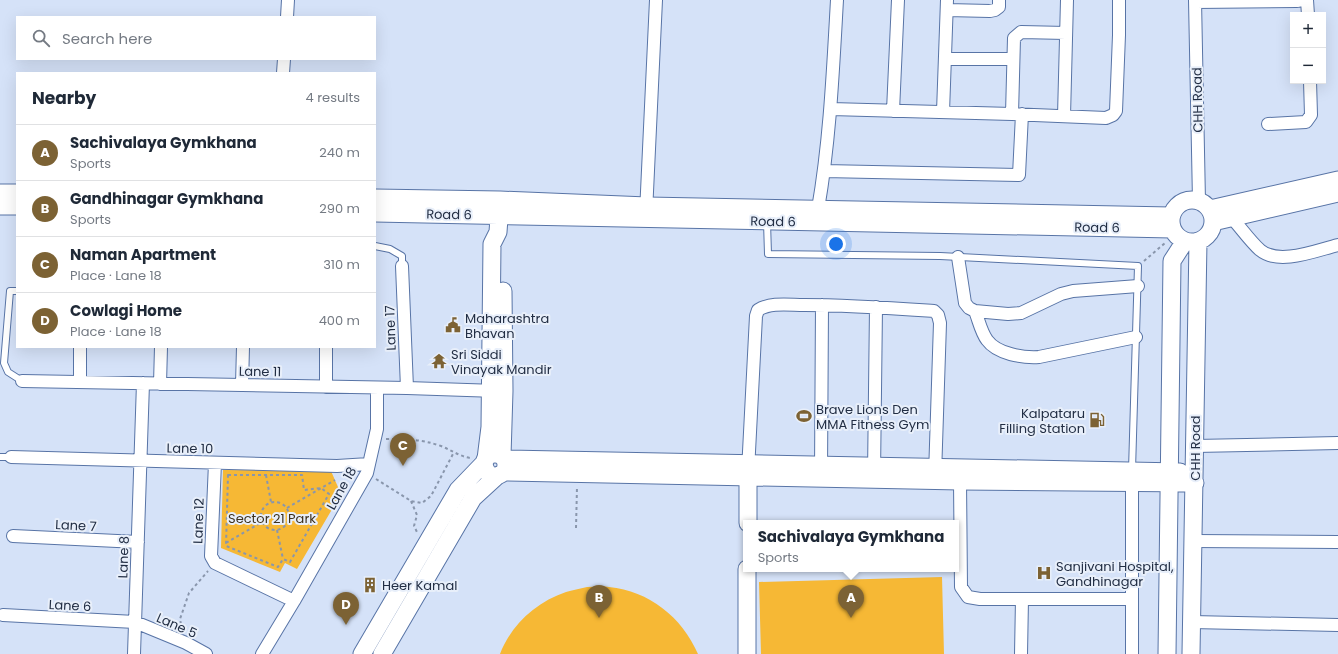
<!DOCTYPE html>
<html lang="en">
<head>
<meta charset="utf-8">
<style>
	body { margin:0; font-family:Poppins,sans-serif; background:#f6f6f7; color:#1f2937 }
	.controls { position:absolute; right:12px; top:12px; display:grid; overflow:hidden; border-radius:0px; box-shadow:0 4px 16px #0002 }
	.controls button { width:36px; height:36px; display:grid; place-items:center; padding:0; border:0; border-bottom:1px solid #e0e1e3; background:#fff; color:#1f2937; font:20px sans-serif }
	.you { position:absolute; left:836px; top:244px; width:14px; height:14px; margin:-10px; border:3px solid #fff; border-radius:50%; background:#1a73e8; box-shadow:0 0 0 6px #1a73e833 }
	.badge { display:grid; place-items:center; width:26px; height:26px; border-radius:50%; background:#7c6234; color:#fff; font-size:13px; font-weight:700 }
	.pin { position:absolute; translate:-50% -33px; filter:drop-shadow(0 1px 2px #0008) }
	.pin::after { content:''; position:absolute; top:21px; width:14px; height:12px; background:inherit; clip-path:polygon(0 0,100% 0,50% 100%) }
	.popup { position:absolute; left:743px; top:520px; width:216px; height:52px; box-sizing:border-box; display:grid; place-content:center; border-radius:0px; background:#fff; filter:drop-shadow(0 1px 3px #0005); font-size:13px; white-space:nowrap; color:#747a83 }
	.popup b { font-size:15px; color:#1f2937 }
	.popup::after { content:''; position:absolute; left:50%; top:100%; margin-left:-8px; border:8px solid transparent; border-top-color:#fff }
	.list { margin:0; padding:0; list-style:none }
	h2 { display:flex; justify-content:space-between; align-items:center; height:52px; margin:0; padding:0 16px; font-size:17px }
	h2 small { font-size:13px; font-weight:400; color:#747a83 }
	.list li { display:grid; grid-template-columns:26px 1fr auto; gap:12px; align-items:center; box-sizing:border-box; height:56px; padding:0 16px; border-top:1px solid #e0e1e3 }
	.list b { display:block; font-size:15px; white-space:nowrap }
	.list p { margin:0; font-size:13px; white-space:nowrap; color:#747a83 }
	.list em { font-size:13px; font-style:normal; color:#747a83 }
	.icon { flex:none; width:22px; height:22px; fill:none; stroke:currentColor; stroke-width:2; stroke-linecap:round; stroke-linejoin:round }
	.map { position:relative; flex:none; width:1338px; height:654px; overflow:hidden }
	.search { position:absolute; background:#fff; box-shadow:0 4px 16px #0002; left:16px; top:16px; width:360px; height:44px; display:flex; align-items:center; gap:10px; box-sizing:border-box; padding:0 14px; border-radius:0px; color:#747a83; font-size:15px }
	.panel { position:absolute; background:#fff; box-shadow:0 4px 16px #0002; left:16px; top:72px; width:360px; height:276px; border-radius:0px }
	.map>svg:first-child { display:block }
	.green { fill:#f6b835 }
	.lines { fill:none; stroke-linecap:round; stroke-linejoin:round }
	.lane-casing { stroke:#5874a6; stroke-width:8 }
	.street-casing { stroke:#5874a6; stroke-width:14 }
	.secondary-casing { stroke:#5874a6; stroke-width:19 }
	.path { stroke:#8996ac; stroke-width:2; stroke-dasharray:3 3; stroke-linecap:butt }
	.lane { stroke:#fff; stroke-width:6 }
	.street { stroke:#fff; stroke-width:12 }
	.secondary { stroke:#fff; stroke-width:17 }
	.labels { text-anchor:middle; stroke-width:4; stroke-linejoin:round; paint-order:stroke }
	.street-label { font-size:13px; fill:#222e44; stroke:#e8effa }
	.poi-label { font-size:13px; fill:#222e44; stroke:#e8effa; text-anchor:start }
	.park-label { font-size:13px; fill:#3e321e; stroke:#e8effa }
</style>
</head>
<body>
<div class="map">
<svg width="1338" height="654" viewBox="0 0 1338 654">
	<rect width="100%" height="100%" fill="#d5e2f8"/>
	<path class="green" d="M 223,470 L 331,471 L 341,494 L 297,569 L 285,563 L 280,572 L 221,548 Z
		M 942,577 L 944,654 L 761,654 L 759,582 Z
		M 587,587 C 594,587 602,586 609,587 C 649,591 682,617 698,654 L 500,654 C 511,625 536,602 566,592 C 572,590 580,589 587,587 Z"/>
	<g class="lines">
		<g class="lane-casing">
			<path id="lane" d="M 767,222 L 768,254 L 940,256 L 1138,266 L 1132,470
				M 375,246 L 390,249 L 402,256 L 402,266
				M 17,291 L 10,291 L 4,363 L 8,372 L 22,381
				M 0,457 L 11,457"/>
		</g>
		<g class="street-casing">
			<path id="street" d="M 1195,0 L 1199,201
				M 1307,0 L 1308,15
				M 1195,2 L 1297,1 L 1302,0
				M 947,10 L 990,11 L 995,10 L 999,7 L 999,0
				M 287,17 L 288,0
				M 945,59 L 1013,59
				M 283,73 L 284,59
				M 831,109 L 1012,114 L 1106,118 L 1113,115 L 1116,111 L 1119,35 L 1119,0
				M 893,111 L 898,0
				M 943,112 L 947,0
				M 1012,114 L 1014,38 L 1021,32 L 1066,33
				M 1064,116 L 1067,0
				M 1268,124 L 1306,122 L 1311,115 L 1310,81
				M 824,171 L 1019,175 L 1022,114
				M 818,209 C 830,140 833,70 837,0
				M 646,213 L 656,0
				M 1232,218 C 1241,228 1250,241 1260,250 C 1279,266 1317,250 1338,245
				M 958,257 L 965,303 L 969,308 L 975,311 L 1008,314 L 1021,313 L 1061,294 L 1073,291 L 1138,286
				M 402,266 L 407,388
				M 975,311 C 979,321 981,332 987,340 C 997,354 1023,358 1039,357 L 1136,337
				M 22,381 L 407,388 L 497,391
				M 80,382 L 80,347
				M 160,384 L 161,347
				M 242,385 L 243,347
				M 326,387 L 326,347
				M 1195,446 L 1338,443
				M 11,457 L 337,466 L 369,464
				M 215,463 L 211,556 L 215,563 L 294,601
				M 748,471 L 756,316 L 758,310 C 771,302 789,305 804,305 C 847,305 890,308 934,311 L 938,315 L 940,323 L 935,475
				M 821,473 L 822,305
				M 874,474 L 876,307
				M 960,481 L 961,587 L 968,597 L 980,599 L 1132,599
				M 13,536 L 138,542
				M 1193,541 L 1338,542
				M 3,615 L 135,622 L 186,643 L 206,654
				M 1192,622 L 1338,625
				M 134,654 L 143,383
				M 262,654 L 294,601 L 367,473 L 377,429 L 377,388
				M 1021,654 L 1022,599
				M 1132,654 L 1132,475"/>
		</g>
		<g class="secondary-casing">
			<path id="secondary" d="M 0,193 L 17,193
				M 375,198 L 500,200 L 647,206 L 1171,216
				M1171 221a21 21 0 1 1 42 0a21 21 0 1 1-42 0Z
				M 0,206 L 17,206
				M 1210,209 L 1338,180
				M 375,213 L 1172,229
				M 1213,222 L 1338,193
				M 502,456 L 504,391 L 503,291
				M 486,459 L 490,427 L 492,244 L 498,232 L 500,204
				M 505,459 L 1180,472
				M 504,472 C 508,465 506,454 495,454 C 475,454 486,487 504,472 L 960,481 L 1195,483
				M 748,523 L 748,477
				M 362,654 L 458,490 L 484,463
				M 382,654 L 473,498 L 497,476
				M 747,654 L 747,569
				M 1167,654 L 1172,261 L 1185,241
				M 1191,654 L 1198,241"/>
		</g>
		<path class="path" d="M 1144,261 L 1165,243
			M 386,439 C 406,439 421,439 441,446 C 451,450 459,456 470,458
			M 228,475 L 302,475 L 304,490 L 321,488 L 329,494 L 290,562 L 283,559 L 278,567 L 226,546 Z
			M 266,475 L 271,502
			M 376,479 L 411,501 L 422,503 L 431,496 L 454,452
			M 411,501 L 417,515 L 414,526 L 417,532
			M261 516a14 14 0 1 1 28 0a14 14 0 1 1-28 0Z
			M 287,508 L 335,480
			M 576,528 L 577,487
			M 277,530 L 283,559
			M 226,543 L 262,522
			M 182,630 L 180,619 L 189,593 L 208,571"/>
		<use href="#lane" class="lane"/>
		<use href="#street" class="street"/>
		<use href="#secondary" class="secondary"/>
	</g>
	<defs>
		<g id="civic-bare" transform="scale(1.2)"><path d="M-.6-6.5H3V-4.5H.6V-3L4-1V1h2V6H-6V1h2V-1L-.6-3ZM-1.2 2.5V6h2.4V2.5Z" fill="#7c6234" stroke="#e8effa" stroke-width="2.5" paint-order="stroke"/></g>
		<g id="temple-bare" transform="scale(1.2)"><path d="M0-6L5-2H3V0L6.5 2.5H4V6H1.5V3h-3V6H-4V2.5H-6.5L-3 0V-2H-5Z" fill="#7c6234" stroke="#e8effa" stroke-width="2.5" paint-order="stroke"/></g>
		<g id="stadium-bare" transform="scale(1.2)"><path d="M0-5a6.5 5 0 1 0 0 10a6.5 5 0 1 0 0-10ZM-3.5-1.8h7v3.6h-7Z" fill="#7c6234" stroke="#e8effa" stroke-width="2.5" paint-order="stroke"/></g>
		<g id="fuel-bare" transform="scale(1.2)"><path d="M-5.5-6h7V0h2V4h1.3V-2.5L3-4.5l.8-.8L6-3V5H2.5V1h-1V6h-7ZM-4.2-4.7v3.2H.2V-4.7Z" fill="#7c6234" stroke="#e8effa" stroke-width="2.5" paint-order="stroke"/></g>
		<g id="hospital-bare" transform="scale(1.2)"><path d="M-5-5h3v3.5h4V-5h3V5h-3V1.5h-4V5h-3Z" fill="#7c6234" stroke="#e8effa" stroke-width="2.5" paint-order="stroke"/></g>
		<g id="building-bare" transform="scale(1.2)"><path d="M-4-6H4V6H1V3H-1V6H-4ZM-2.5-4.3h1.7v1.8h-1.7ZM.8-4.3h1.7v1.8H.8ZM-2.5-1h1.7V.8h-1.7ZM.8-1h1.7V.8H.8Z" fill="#7c6234" stroke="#e8effa" stroke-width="2.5" paint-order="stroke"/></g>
	</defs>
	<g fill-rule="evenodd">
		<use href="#civic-bare" x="453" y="325"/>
		<use href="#temple-bare" x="439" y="361"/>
		<use href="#stadium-bare" x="804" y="416"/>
		<use href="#fuel-bare" x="1097" y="420"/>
		<use href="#hospital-bare" x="1044" y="573"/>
		<use href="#building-bare" x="370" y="585"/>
	</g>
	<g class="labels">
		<g class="street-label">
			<text transform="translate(1197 100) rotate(-91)" y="5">CHH Road</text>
			<text transform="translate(449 214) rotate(1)" y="5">Road 6</text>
			<text transform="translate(773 221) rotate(1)" y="5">Road 6</text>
			<text transform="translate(1097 227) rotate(1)" y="5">Road 6</text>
			<text transform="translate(390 328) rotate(-92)" y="5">Lane 17</text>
			<text transform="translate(260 371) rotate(1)" y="5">Lane 11</text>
			<text transform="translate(190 448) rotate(1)" y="5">Lane 10</text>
			<text transform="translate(1195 448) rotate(-90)" y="5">CHH Road</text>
			<text transform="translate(341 488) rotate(-61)" y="5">Lane 18</text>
			<text transform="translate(198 521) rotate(-88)" y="5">Lane 12</text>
			<text transform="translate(76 525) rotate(3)" y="5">Lane 7</text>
			<text transform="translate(123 557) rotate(-88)" y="5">Lane 8</text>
			<text transform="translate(70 605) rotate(3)" y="5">Lane 6</text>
			<text transform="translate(177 625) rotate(24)" y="5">Lane 5</text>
		</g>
		<g class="poi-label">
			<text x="465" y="323">Maharashtra<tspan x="465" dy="15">Bhavan</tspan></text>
			<text x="451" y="359">Sri Siddi<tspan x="451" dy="15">Vinayak Mandir</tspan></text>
			<text x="816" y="414">Brave Lions Den<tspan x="816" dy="15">MMA Fitness Gym</tspan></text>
			<text x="1085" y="418" text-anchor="end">Kalpataru<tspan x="1085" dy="15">Filling Station</tspan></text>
			<text x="1056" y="571">Sanjivani Hospital,<tspan x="1056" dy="15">Gandhinagar</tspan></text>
			<text x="382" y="590">Heer Kamal</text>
		</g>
		<g class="park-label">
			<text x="272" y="523">Sector 21 Park</text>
		</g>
	</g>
</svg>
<div class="controls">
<button>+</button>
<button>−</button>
</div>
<div class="you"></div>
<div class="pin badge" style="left:851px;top:618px">A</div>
<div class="popup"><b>Sachivalaya Gymkhana</b>Sports</div>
<div class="pin badge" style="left:599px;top:618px">B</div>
<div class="pin badge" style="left:403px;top:466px">C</div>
<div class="pin badge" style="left:346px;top:625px">D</div>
<div class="search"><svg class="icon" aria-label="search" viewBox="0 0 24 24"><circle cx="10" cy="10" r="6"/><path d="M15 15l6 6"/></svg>Search here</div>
<section class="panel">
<h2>Nearby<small>4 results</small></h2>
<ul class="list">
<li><span class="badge">A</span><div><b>Sachivalaya Gymkhana</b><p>Sports</p></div><em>240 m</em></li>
<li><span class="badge">B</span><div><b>Gandhinagar Gymkhana</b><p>Sports</p></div><em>290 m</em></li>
<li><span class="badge">C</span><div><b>Naman Apartment</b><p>Place · Lane 18</p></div><em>310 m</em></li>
<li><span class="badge">D</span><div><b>Cowlagi Home</b><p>Place · Lane 18</p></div><em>400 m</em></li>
</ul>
</section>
</div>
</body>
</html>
